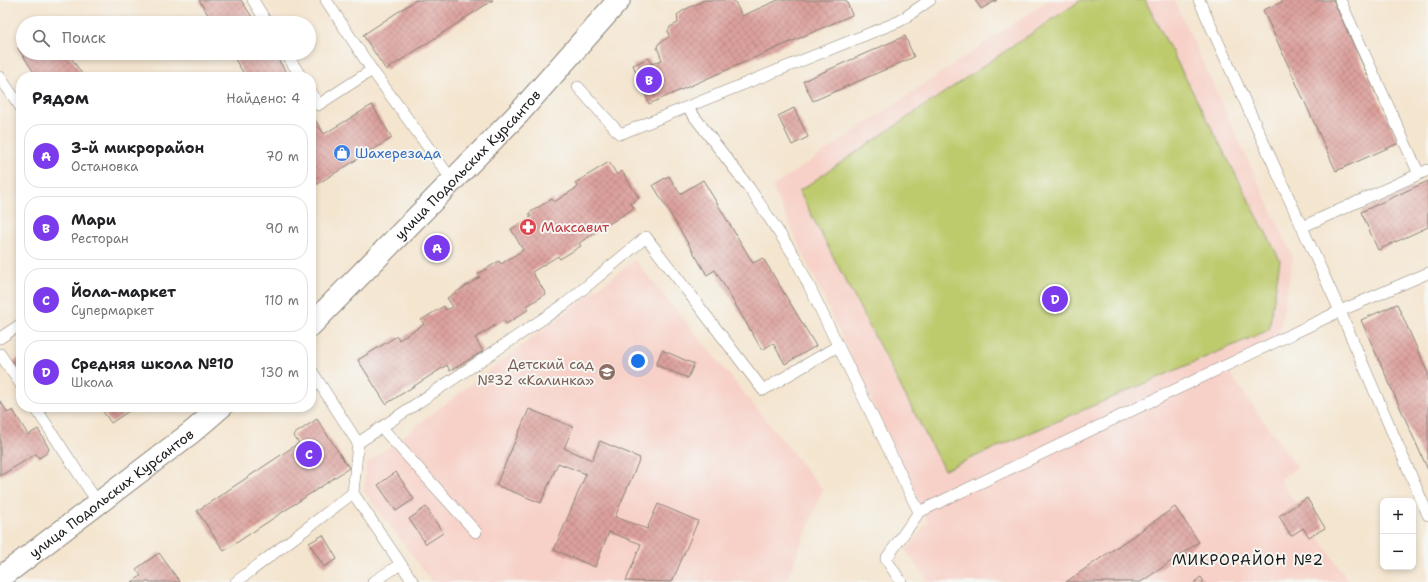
<!DOCTYPE html>
<html lang="ru">
<head>
<meta charset="utf-8">
<style>
	body { margin:0; font-family:"Shantell Sans",sans-serif; background:#f2f2f2; color:#202124 }
	.controls { position:absolute; right:12px; bottom:12px; display:grid; overflow:hidden; border-radius:8px; box-shadow:0 2px 6px #0003 }
	.controls button { width:36px; height:36px; display:grid; place-items:center; padding:0; border:0; border-bottom:1px solid #e0e0e0; background:#fff; color:#202124; font:20px sans-serif }
	.you { position:absolute; left:638px; top:361px; width:14px; height:14px; margin:-10px; border:3px solid #fff; border-radius:50%; background:#1a73e8; box-shadow:0 0 0 6px #1a73e833 }
	.badge { display:grid; place-items:center; width:26px; height:26px; border-radius:50%; background:#7c3aed; color:#fff; font-size:13px; font-weight:700 }
	.pin { position:absolute; translate:-50% -50%; border:2px solid #fff; box-shadow:0 1px 4px #0006 }
	.list { margin:0; padding:0; list-style:none }
	h2 { display:flex; justify-content:space-between; align-items:center; height:52px; margin:0; padding:0 16px; font-size:17px }
	h2 small { font-size:13px; font-weight:400; color:#757577 }
	.list li { display:grid; grid-template-columns:26px 1fr auto; gap:12px; align-items:center; box-sizing:border-box; height:64px; margin:0 8px 8px; padding:0 8px; border:1px solid #e0e0e0; border-radius:16px }
	.list b { display:block; font-size:15px; white-space:nowrap }
	.list p { margin:0; font-size:13px; white-space:nowrap; color:#757577 }
	.list em { font-size:13px; font-style:normal; color:#757577 }
	.icon { flex:none; width:22px; height:22px; fill:none; stroke:currentColor; stroke-width:2; stroke-linecap:round; stroke-linejoin:round }
	.map { position:relative; flex:none; width:1428px; height:582px; overflow:hidden }
	.search { position:absolute; background:#fff; box-shadow:0 2px 6px #0003; left:16px; top:16px; width:300px; height:44px; display:flex; align-items:center; gap:10px; box-sizing:border-box; padding:0 14px; border-radius:22px; color:#757577; font-size:15px }
	.panel { position:absolute; background:#fff; box-shadow:0 2px 6px #0003; left:16px; top:72px; width:300px; height:340px; border-radius:16px }
	.map>svg:first-child { display:block }
	.built { fill:#f7d1c8 }
	.pitch { fill:#bdcb6d; stroke:#6c7444 }
	.building { fill:url(#building-cross-hatch) }
	.lines { fill:none; stroke-linecap:round; stroke-linejoin:round }
	.lane-casing { stroke:#888076; stroke-width:12 }
	.secondary-casing { stroke:#888076; stroke-width:24 }
	.lane { stroke:#fff; stroke-width:11 }
	.secondary { stroke:#fff; stroke-width:22 }
	.labels { text-anchor:middle; stroke-width:4; stroke-linejoin:round; paint-order:stroke }
	.shop-label { font-size:14px; fill:#366cbe; stroke:#f6f6f2; text-anchor:start }
	.street-label { font-size:14px; fill:#1c1c1c; stroke:#f6f6f2 }
	.health-label { font-size:14px; fill:#be3a42; stroke:#f6f6f2; text-anchor:start }
	.education-label { font-size:14px; fill:#785e54; stroke:#f6f6f2; text-anchor:end }
	.neighbourhood-label { font-size:15px; letter-spacing:1px; fill:#1c1c1c; stroke:#f6f6f2 }
</style>
</head>
<body>
<div class="map">
<svg width="1428" height="582" viewBox="0 0 1428 582">
	<defs>
		<pattern id="building-cross-hatch" width="8" height="8" patternUnits="userSpaceOnUse"><rect width="8" height="8" fill="#dca09c"/><path d="M0 0l8 8M0 8l8-8" fill="none" stroke="#bc8986"/></pattern>
	</defs>
	<rect width="100%" height="100%" fill="#f6f6f2"/>
	<filter id="ink" filterUnits="userSpaceOnUse"><feTurbulence type="fractalNoise" baseFrequency=".025" numOctaves="2"/><feDisplacementMap in="SourceGraphic" scale="8" xChannelSelector="R" yChannelSelector="G"/><feConvolveMatrix kernelMatrix="1 2 1 2 8 2 1 2 1" color-interpolation-filters="sRGB"/></filter>
	<filter id="wash" filterUnits="userSpaceOnUse"><feTurbulence type="fractalNoise" baseFrequency=".012" numOctaves="4" result="noise"/><feDisplacementMap in="SourceGraphic" scale="16" xChannelSelector="R" yChannelSelector="G"/><feGaussianBlur stdDeviation="0.9" result="paint"/><feColorMatrix in="noise" values="0 0 0 0 0 0 0 0 0 0 0 0 0 0 0 0 0 1.4 0 .05"/><feComposite in="paint" operator="in"/></filter>
	<g filter="url(#wash)">
		<rect width="100%" height="100%" fill="#f4e5cf"/>
		<path class="built" d="M 1049,0 L 1174,0 L 1293,257 L 1278,341 L 1227,370 L 1297,467 L 1280,480 L 1349,582 L 928,582 L 906,550 L 928,522 L 772,187 Z
			M 635,260 L 823,490 L 786,582 L 432,582 L 364,491 L 366,464 Z"/>
		<path class="pitch" d="M 1081,0 L 1145,0 L 1280,260 L 1269,330 L 944,470 L 799,191 Z"/>
		<g id="blocks">
			<path class="building" d="M 199,0 L 241,0 L 256,23 L 213,23 Z
				M 416,0 L 493,0 L 386,70 L 363,35 Z
				M 705,0 L 734,0 L 742,16 L 778,0 L 846,0 L 852,15 L 649,104 L 633,65 L 649,58 L 652,64 L 662,60 L 657,47 L 659,43 L 669,37 L 668,31 L 670,27 L 678,23 L 677,15 L 684,10 Z
				M 975,0 L 997,0 L 981,9 Z
				M 1282,0 L 1333,0 L 1399,143 L 1336,171 L 1263,10 L 1282,2 Z
				M 905,36 L 914,57 L 813,101 L 803,81 Z
				M 23,44 L 23,53 L 68,53 L 84,77 L 37,77 L 18,48 Z
				M 231,53 L 274,53 L 289,77 L 246,77 Z
				M 372,105 L 392,138 L 314,186 L 311,182 L 311,113 L 324,134 Z
				M 794,108 L 808,137 L 792,145 L 778,116 Z
				M 609,162 L 617,175 L 622,171 L 639,198 L 631,204 L 634,208 L 579,243 L 581,246 L 560,259 L 558,256 L 532,272 L 546,294 L 527,306 L 529,309 L 506,324 L 504,320 L 475,338 L 483,351 L 450,371 L 447,365 L 386,404 L 358,360 L 397,336 L 399,340 L 424,324 L 421,320 L 444,306 L 446,310 L 453,307 L 447,298 L 480,277 L 478,274 L 499,261 L 501,264 L 523,250 L 511,229 L 531,217 L 529,213 L 552,199 L 554,202 L 578,187 L 575,183 Z
				M 669,176 L 680,194 L 703,180 L 753,263 L 763,258 L 816,346 L 785,364 L 773,343 L 762,350 L 715,270 L 707,275 L 653,185 Z
				M 1428,181 L 1428,227 L 1378,250 L 1361,212 Z
				M 1397,304 L 1428,373 L 1428,470 L 1361,320 Z
				M 662,350 L 694,364 L 688,378 L 656,365 Z
				M 21,357 L 21,377 L 12,363 Z
				M 0,401 L 8,413 L 13,410 L 28,435 L 38,429 L 49,449 L 47,453 L 39,458 L 36,454 L 0,476 Z
				M 100,407 L 135,407 L 111,423 Z
				M 529,409 L 573,427 L 564,448 L 592,460 L 600,441 L 640,458 L 615,517 L 647,529 L 658,504 L 698,521 L 672,582 L 626,581 L 641,544 L 609,532 L 595,567 L 554,550 L 586,474 L 558,463 L 541,503 L 496,485 Z
				M 317,419 L 349,468 L 224,551 L 197,511 L 299,443 L 293,435 Z
				M 396,472 L 414,499 L 396,511 L 378,485 Z
				M 1307,498 L 1325,528 L 1309,537 L 1303,528 L 1291,536 L 1279,516 Z
				M 426,507 L 443,533 L 426,544 L 409,519 Z
				M 1175,507 L 1199,542 L 1141,582 L 1066,582 Z
				M 323,535 L 337,559 L 324,567 L 309,543 Z
				M 159,553 L 180,582 L 132,582 L 141,576 L 136,569 Z
				M 1201,577 L 1204,582 L 1194,582 Z"/>
		</g>
	</g>
	<g filter="url(#ink)">
		<use href="#blocks" fill-opacity="0" stroke="#888076" stroke-width="1"/>
		<g class="lines">
			<g class="lane-casing">
				<path id="lane" d="M 253,0 L 267,23
					M 326,0 L 372,70 L 452,180
					M 1199,0 L 1340,311 L 1428,515
					M 1340,0 L 1419,174
					M 286,53 L 301,77
					M 0,77 L 21,108
					M 578,87 L 620,134 L 900,21 L 930,0
					M 311,93 L 318,105 L 372,70
					M 687,107 L 750,189 L 795,257 L 919,512
					M 1302,227 L 1428,170
					M 0,338 L 21,324
					M 0,354 L 21,385
					M 311,370 L 358,443 L 565,304 L 646,237 L 763,390 L 838,346
					M 35,407 L 98,503
					M 382,428 L 476,532
					M 353,493 L 413,582
					M 236,582 L 353,493 L 358,443
					M 373,582 L 401,564
					M 901,582 L 886,559 L 919,512 L 1340,311 L 1428,273"/>
			</g>
			<g class="secondary-casing">
				<g id="secondary">
					<path id="s1" d="M 311,325 L 519,113 L 619,0"/>
					<path id="s2" d="M 0,578 L 192,432 L 221,407"/>
				</g>
			</g>
			<use href="#lane" class="lane"/>
			<use href="#secondary" class="secondary"/>
		</g>
	</g>
	<defs>
		<g id="shop-disc" transform="scale(0.9)"><circle r="9.5" fill="#3f7fe0" stroke="#f6f6f2"/><path d="M-5-2.5h2.3a2.7 3.5 0 0 1 5.4 0H5L5.5 6h-11ZM-1.5-2.5h3a1.5 2.3 0 0 0-3 0Z" fill="#fff"/></g>
		<g id="pharmacy-disc" transform="scale(0.9)"><circle r="9.5" fill="#e0444e" stroke="#f6f6f2"/><path d="M-2-6h4v4h4v4h-4v4h-4v-4h-4v-4h4Z" fill="#fff"/></g>
		<g id="school-disc" transform="scale(0.9)"><circle r="9.5" fill="#8d6e63" stroke="#f6f6f2"/><path d="M0-5L7-2L0 1L-7-2ZM-4 1L0 2.5L4 1V4Q0 6-4 4Z" fill="#fff"/></g>
	</defs>
	<g fill-rule="evenodd">
		<use href="#shop-disc" x="342" y="153"/>
		<use href="#pharmacy-disc" x="528" y="227"/>
		<use href="#school-disc" x="607" y="372"/>
	</g>
	<g class="labels">
		<g class="shop-label">
			<text x="355" y="158">Шахерезада</text>
		</g>
		<g class="street-label">
			<text dy="5" stroke="none"><textPath href="#s1" startOffset="224">улица Подольских Курсантов</textPath></text>
			<text dy="5" stroke="none"><textPath href="#s2" startOffset="140">улица Подольских Курсантов</textPath></text>
		</g>
		<g class="health-label">
			<text x="541" y="232">Максавит</text>
		</g>
		<g class="education-label">
			<text x="594" y="369">Детский сад<tspan x="594" dy="16">№32 «Калинка»</tspan></text>
		</g>
		<g class="neighbourhood-label">
			<text x="1248" y="565">МИКРОРАЙОН №2</text>
		</g>
	</g>
</svg>
<div class="controls">
<button>+</button>
<button>−</button>
</div>
<div class="you"></div>
<div class="pin badge" style="left:437px;top:248px">A</div>
<div class="pin badge" style="left:649px;top:80px">B</div>
<div class="pin badge" style="left:309px;top:454px">C</div>
<div class="pin badge" style="left:1055px;top:299px">D</div>
<div class="search"><svg class="icon" aria-label="search" viewBox="0 0 24 24"><circle cx="10" cy="10" r="6"/><path d="M15 15l6 6"/></svg>Поиск</div>
<section class="panel">
<h2>Рядом<small>Найдено: 4</small></h2>
<ul class="list">
<li><span class="badge">A</span><div><b>3-й микрорайон</b><p>Остановка</p></div><em>70 m</em></li>
<li><span class="badge">B</span><div><b>Мари</b><p>Ресторан</p></div><em>90 m</em></li>
<li><span class="badge">C</span><div><b>Йола-маркет</b><p>Супермаркет</p></div><em>110 m</em></li>
<li><span class="badge">D</span><div><b>Средняя школа №10</b><p>Школа</p></div><em>130 m</em></li>
</ul>
</section>
</div>
</body>
</html>
